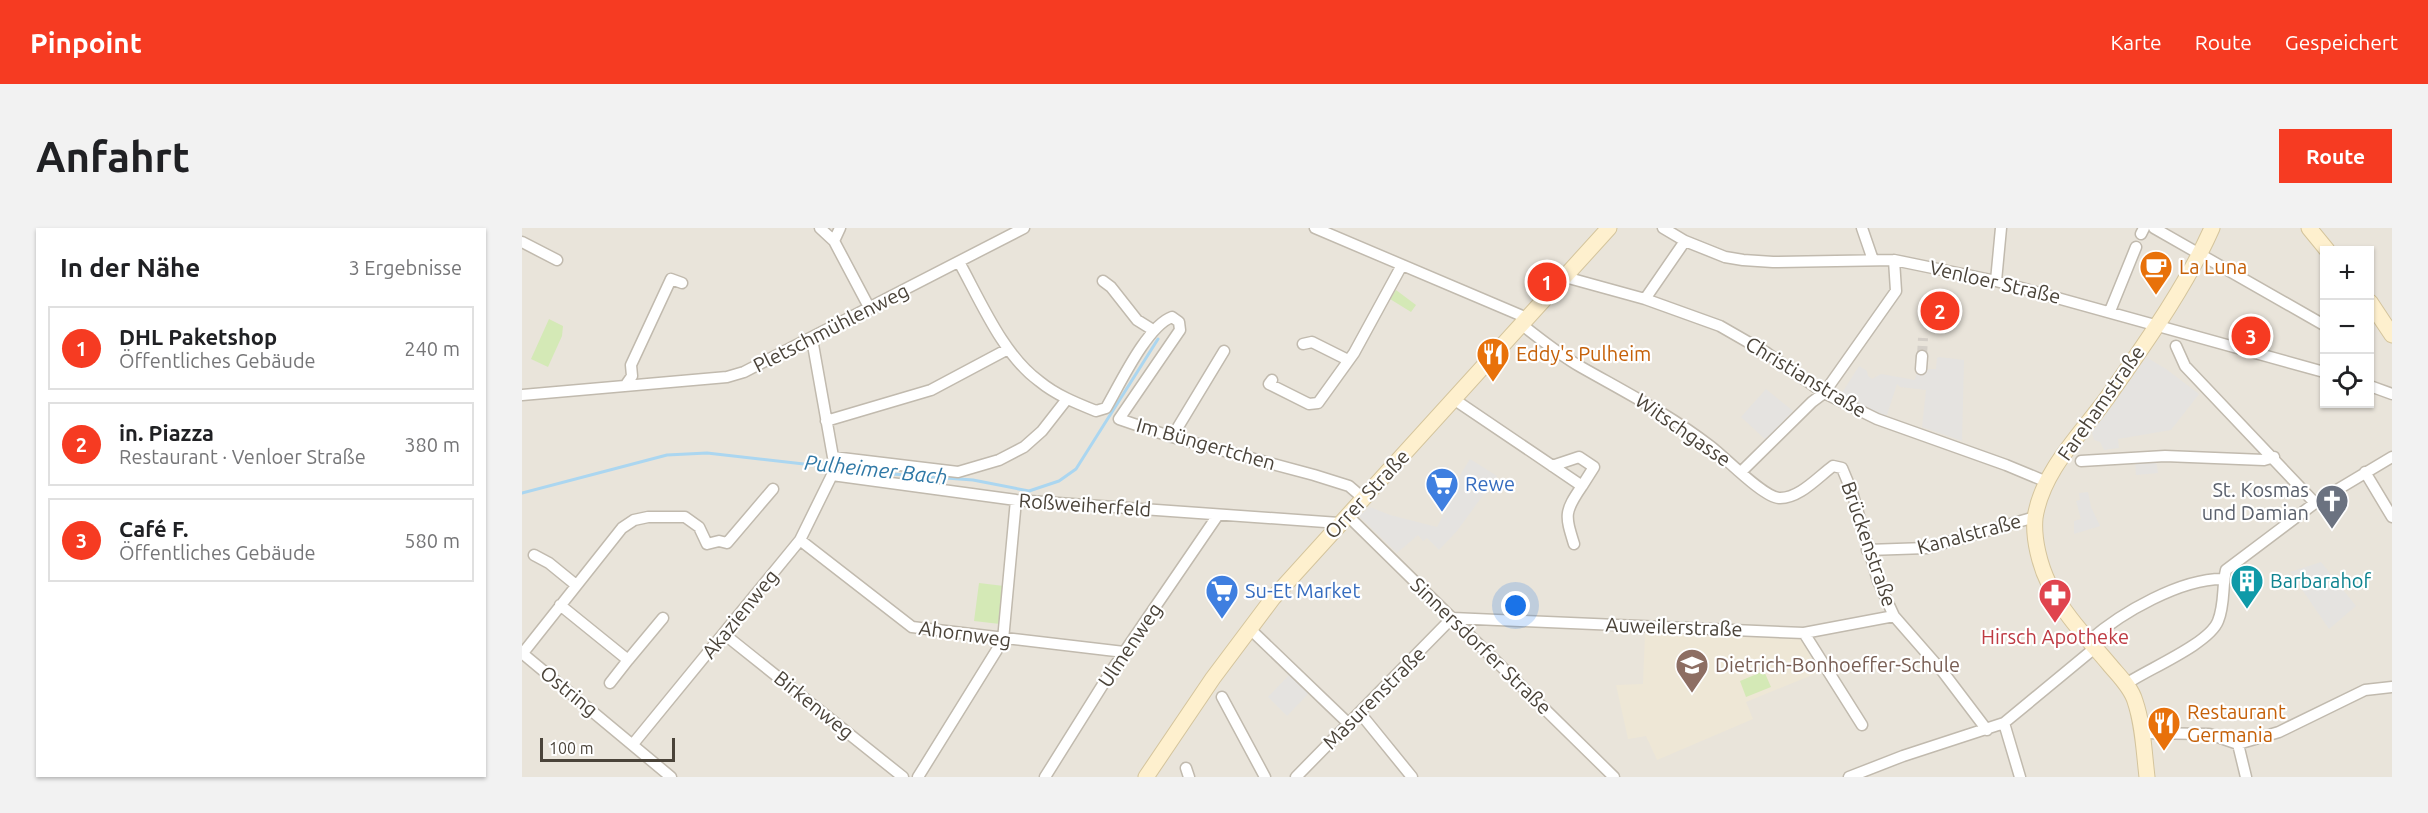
<!DOCTYPE html>
<html lang="de">
<head>
<meta charset="utf-8">
<style>
	body { margin:0; font-family:Ubuntu,sans-serif; background:#f2f2f2; color:#202124 }
	.controls { position:absolute; right:18px; top:18px; display:grid; overflow:hidden; border-radius:0px; box-shadow:0 2px 4px #0004 }
	.controls button { width:54px; height:54px; display:grid; place-items:center; padding:0; border:0; border-bottom:2px solid #e0e0e0; background:#fff; color:#202124; font:30px sans-serif }
	.scale { position:absolute; left:18px; bottom:15px; width:135px; box-sizing:border-box; padding-left:6px; border:3px solid #4a4339; border-top:0; font-size:16px; line-height:21px; white-space:nowrap; color:#4a4339; -webkit-text-stroke:4px #fff; paint-order:stroke }
	.you { position:absolute; left:994px; top:378px; width:21px; height:21px; margin:-15px; border:4px solid #fff; border-radius:50%; background:#1a73e8; box-shadow:0 0 0 9px #1a73e833 }
	.badge { display:grid; place-items:center; width:39px; height:39px; border-radius:50%; background:#f63b22; color:#fff; font-size:20px; font-weight:700 }
	.pin { position:absolute; translate:-50% -50%; border:3px solid #fff; box-shadow:0 2px 6px #0006 }
	.list { margin:0; padding:0; list-style:none }
	h2 { display:flex; justify-content:space-between; align-items:center; height:78px; margin:0; padding:0 24px; font-size:26px }
	h2 small { font-size:20px; font-weight:400; color:#757577 }
	.list li { display:grid; grid-template-columns:39px 1fr auto; gap:18px; align-items:center; box-sizing:border-box; height:84px; margin:0 12px 12px; padding:0 12px; border:2px solid #e0e0e0; border-radius:0px }
	.list b { display:block; font-size:22px; white-space:nowrap }
	.list p { margin:0; font-size:20px; white-space:nowrap; color:#757577 }
	.list em { font-size:20px; font-style:normal; color:#757577 }
	.icon { flex:none; width:33px; height:33px; fill:none; stroke:currentColor; stroke-width:2; stroke-linecap:round; stroke-linejoin:round }
	.map { position:relative; flex:none; width:1870px; height:549px; overflow:hidden; border-radius:0px }
	header { display:flex; align-items:center; gap:36px; box-sizing:border-box; height:84px; padding:0 30px; background:#f63b22; color:#fff }
	header strong { font-size:28px }
	nav { display:flex; gap:33px; margin-inline-start:auto; font-size:21px }
	.intro { display:flex; align-items:center; justify-content:space-between; box-sizing:border-box; height:144px; padding:0 36px }
	h1 { margin:0; font-size:42px }
	.button { padding:15px 27px; border-radius:0px; background:#f63b22; color:#fff; font-size:21px; font-weight:700 }
	main { display:flex; gap:36px; padding:0 36px }
	aside { flex:1; background:#fff; border-radius:0px; box-shadow:0 2px 4px #0004 }
	.map>svg:first-child { display:block }
	.residential { fill:#e9e4da; fill-rule:evenodd }
	.education { fill:#eee7d6 }
	.green { fill:#d4e9b6 }
	.parking { fill:#e5e3e0 }
	.lines { fill:none; stroke-linecap:round; stroke-linejoin:round }
	.stream { stroke:#abd6f0; stroke-width:3 }
	.street-tunnel { stroke:#d4cfc8; stroke-width:10; stroke-dasharray:10 5; stroke-linecap:butt }
	.street-casing { stroke:#c1baae; stroke-width:13 }
	.secondary-casing { stroke:#d4c49c; stroke-width:17 }
	.street { stroke:#fff; stroke-width:10 }
	.secondary { stroke:#fef0ce; stroke-width:15 }
	.labels { text-anchor:middle; stroke-width:4.5; stroke-linejoin:round; paint-order:stroke }
	.food-label { font-size:20px; fill:#c56008; stroke:#fff; text-anchor:start }
	.street-label { font-size:20px; fill:#4a4339; stroke:#fff }
	.shop-label { font-size:20px; fill:#366cbe; stroke:#fff; text-anchor:start }
	.worship-label { font-size:20px; fill:#5b616d; stroke:#fff; text-anchor:end }
	.culture-label { font-size:20px; fill:#0d838f; stroke:#fff; text-anchor:start }
	.health-label { font-size:20px; fill:#be3a42; stroke:#fff }
	.education-label { font-size:20px; fill:#785e54; stroke:#fff; text-anchor:start }
	.water-label { font-size:21px; font-style:italic; fill:#2f78a6; stroke:#fff }
</style>
</head>
<body>
<header>
<strong>Pinpoint</strong>
<nav><a>Karte</a><a>Route</a><a>Gespeichert</a></nav>
</header>
<div class="intro"><h1>Anfahrt</h1><a class="button">Route</a></div>
<main>
<aside>
<h2>In der Nähe<small>3 Ergebnisse</small></h2>
<ul class="list">
<li><span class="badge">1</span><div><b>DHL Paketshop</b><p>Öffentliches Gebäude</p></div><em>240 m</em></li>
<li><span class="badge">2</span><div><b>in. Piazza</b><p>Restaurant · Venloer Straße</p></div><em>380 m</em></li>
<li><span class="badge">3</span><div><b>Café F.</b><p>Öffentliches Gebäude</p></div><em>580 m</em></li>
</ul>
</aside>
<div class="map">
<svg width="1870" height="549" viewBox="0 0 1870 549">
	<rect width="100%" height="100%" fill="#f6f2ec"/>
	<path class="residential" d="M 0,0 L 1870,0 L 1870,549 L 0,549 ZM 1802,22 L 1848,22 L 1848,176 L 1802,176 Z"/>
	<path class="education" d="M 1123,405 L 1280,411 L 1295,441 L 1295,445 L 1224,474 L 1231,491 L 1135,532 L 1124,508 L 1106,511 L 1094,457 L 1121,456 Z"/>
	<path class="green" d="M 874,62 L 894,77 L 889,84 L 868,71 Z
		M 27,91 L 41,98 L 40,108 L 26,139 L 9,131 Z
		M 457,355 L 482,358 L 478,396 L 452,393 Z
		M 1242,443 L 1249,459 L 1224,469 L 1218,453 Z"/>
	<path class="parking" d="M 1417,129 L 1442,132 L 1440,213 L 1400,199 L 1404,162 L 1378,159 L 1375,156 L 1364,190 L 1320,165 L 1337,138 L 1345,143 L 1346,148 L 1350,151 L 1359,146 L 1393,152 L 1396,141 L 1414,141 L 1415,130 Z
		M 1624,129 L 1644,141 L 1677,166 L 1649,202 L 1596,211 L 1597,220 L 1582,222 L 1578,214 L 1572,212 L 1570,205 Z
		M 1244,161 L 1271,183 L 1244,212 L 1219,189 Z
		M 948,231 L 975,248 L 935,303 L 917,322 L 905,310 L 901,313 L 896,307 L 875,325 L 837,288 L 848,279 L 868,287 L 915,299 L 927,275 L 927,265 Z
		M 1634,232 L 1636,245 L 1614,247 L 1613,234 Z
		M 1566,264 L 1569,279 L 1578,298 L 1552,306 L 1552,293 L 1559,291 L 1554,273 L 1558,272 L 1557,265 Z
		M 1799,334 L 1834,378 L 1807,401 L 1768,344 Z
		M 767,447 L 787,465 L 765,488 L 746,469 Z"/>
	<g class="lines">
		<path class="stream" d="M 0,265 L 145,227 L 185,225 L 370,246 L 451,252 L 507,263 L 537,253 L 554,241 L 636,111"/>
		<path class="street-tunnel" d="M 1400,128 L 1401,110"/>
		<g class="street-casing">
			<path id="street" d="M 298,0 L 312,13 L 348,81
				M 793,0 L 998,87 L 1003,91
				M 1141,0 L 1163,13 L 1203,29 L 1221,32 L 1251,34 L 1372,32 L 1474,53 L 1802,144
				M 1340,0 L 1351,32
				M 1632,0 L 1802,97
				M 1619,6 L 1622,0
				M 312,13 L 318,0
				M 0,14 L 35,32
				M 437,34 C 458,72 481,127 517,153 C 534,167 554,175 574,183 L 584,180 C 598,156 625,98 650,89 L 657,94 L 658,102 L 597,191 L 650,209 L 792,247 L 827,258 L 841,270
				M 1043,49 L 1123,71 L 1198,98 L 1245,125 L 1302,165 L 1355,191 L 1484,237 L 1525,254
				M 581,53 L 589,59 L 615,92 L 631,102
				M 1474,53 L 1479,0
				M 1123,71 L 1163,13
				M 1588,83 L 1614,19
				M 999,96 C 1018,111 1038,127 1059,139 C 1103,164 1148,187 1188,218 C 1204,230 1241,269 1257,270 C 1277,271 1296,249 1311,238 L 1320,240 L 1330,264 L 1356,353 L 1372,388 L 1421,444 L 1465,502
				M 290,111 L 311,229 L 436,244 L 477,232 L 502,219 L 520,203 L 545,171
				M 781,116 L 790,114 L 826,132
				M 1654,118 L 1663,138 L 1793,275
				M 1399,141 L 1400,128
				M 750,152 L 747,156 L 787,176 L 796,175 L 832,125 L 880,37
				M 103,158 L 110,148 L 109,137 L 149,51 L 160,55
				M 1848,158 L 1870,166
				M 0,167 L 205,149 L 222,144 L 502,0
				M 933,172 L 1060,258 C 1042,284 1043,287 1052,316
				M 304,193 L 409,162 L 486,121
				M 650,209 L 702,123
				M 1559,233 L 1643,228 L 1742,232 L 1752,229
				M 1030,238 L 1057,229 L 1072,239 L 1060,258
				M 1220,243 L 1290,174 L 1302,165 L 1374,63 L 1372,32
				M 1843,244 L 1870,289
				M 825,287 L 1092,549
				M 278,312 L 390,399 L 602,424
				M 1345,322 L 1405,320 L 1513,289
				M 12,327 L 27,335 L 54,357
				M 38,377 L 106,432 L 141,390
				M 728,401 L 827,496
				M 1282,405 L 1340,497
				M 202,406 L 381,549
				M 1568,412 C 1599,385 1659,350 1702,351
				M 0,425 L 149,549
				M 1,425 L 100,300 L 112,292 L 126,289 L 163,289 L 177,299 L 185,316 L 197,313 L 205,315 L 251,261
				M 88,455 L 106,432
				M 1604,456 C 1626,441 1687,416 1696,393 C 1703,376 1700,358 1704,342 L 1793,275 L 1870,229
				M 700,469 L 743,549
				M 838,485 L 890,549
				M 1482,495 L 1498,549
				M 1619,505 L 1687,506 L 1716,516 L 1757,504 L 1843,462 L 1870,459
				M 111,516 L 278,312 L 310,247 L 494,272 L 817,295
				M 1716,516 L 1724,549
				M 664,540 L 667,549
				M 396,549 L 481,412 L 494,272
				M 523,549 L 590,442 L 696,287
				M 774,549 L 930,390 L 1282,405 L 1372,388
				M 1327,549 L 1381,528 L 1482,495 L 1574,419"/>
		</g>
		<g class="secondary-casing">
			<path id="secondary" d="M 1787,0 L 1805,22
				M 1848,74 L 1870,107
				M 624,549 L 691,450 L 751,370 L 1087,0
				M 1625,549 C 1622,524 1621,496 1613,473 C 1609,459 1596,447 1587,436 C 1566,411 1541,386 1527,356 C 1518,338 1511,311 1513,290 C 1520,243 1559,206 1585,170 C 1622,117 1664,59 1690,0"/>
		</g>
		<use href="#street" class="street"/>
		<use href="#secondary" class="secondary"/>
	</g>
	<defs>
		<g id="cafe-pin" transform="scale(1.725)"><path d="M0 17L-7.5 6A9.5 9.5 0 1 1 7.5 6Z" fill="#e8710a" stroke="#fff"/><path d="M-5.5-4.5H6V0H3Q3 3.5 0 3.5H-2.5Q-5.5 3.5-5.5 0ZM3-3.2v2h1.7v-2ZM-6 4.5H4V6H-6Z" fill="#fff"/></g>
		<g id="restaurant-pin" transform="scale(1.725)"><path d="M0 17L-7.5 6A9.5 9.5 0 1 1 7.5 6Z" fill="#e8710a" stroke="#fff"/><path d="M-5-6h1v4h1v-4h1v4h1v-4h1v5L-1.5 .5V6h-2V.5L-5-1ZM5-6V6H3V1.5H1.5Q1.5-4 5-6Z" fill="#fff"/></g>
		<g id="supermarket-pin" transform="scale(1.725)"><path d="M0 17L-7.5 6A9.5 9.5 0 1 1 7.5 6Z" fill="#3f7fe0" stroke="#fff"/><path d="M-6-5.5h2.5l.6 2H6L4.5 2H-2.5L-4.4-4H-6ZM-1.5 3.2a1.3 1.3 0 1 0 .1 0ZM3 3.2a1.3 1.3 0 1 0 .1 0Z" fill="#fff"/></g>
		<g id="church-pin" transform="scale(1.725)"><path d="M0 17L-7.5 6A9.5 9.5 0 1 1 7.5 6Z" fill="#6b7280" stroke="#fff"/><path d="M-1.2-6h2.4v3.5h3.3v2.4h-3.3V6h-2.4V-.1h-3.3v-2.4h3.3Z" fill="#fff"/></g>
		<g id="building-pin" transform="scale(1.725)"><path d="M0 17L-7.5 6A9.5 9.5 0 1 1 7.5 6Z" fill="#0f9aa8" stroke="#fff"/><path d="M-4-6H4V6H1V3H-1V6H-4ZM-2.5-4.3h1.7v1.8h-1.7ZM.8-4.3h1.7v1.8H.8ZM-2.5-1h1.7V.8h-1.7ZM.8-1h1.7V.8H.8Z" fill="#fff"/></g>
		<g id="pharmacy-pin" transform="scale(1.725)"><path d="M0 17L-7.5 6A9.5 9.5 0 1 1 7.5 6Z" fill="#e0444e" stroke="#fff"/><path d="M-2-6h4v4h4v4h-4v4h-4v-4h-4v-4h4Z" fill="#fff"/></g>
		<g id="school-pin" transform="scale(1.725)"><path d="M0 17L-7.5 6A9.5 9.5 0 1 1 7.5 6Z" fill="#8d6e63" stroke="#fff"/><path d="M0-5L7-2L0 1L-7-2ZM-4 1L0 2.5L4 1V4Q0 6-4 4Z" fill="#fff"/></g>
	</defs>
	<g fill-rule="evenodd">
		<use href="#cafe-pin" x="1634" y="39"/>
		<use href="#restaurant-pin" x="971" y="126"/>
		<use href="#supermarket-pin" x="920" y="256"/>
		<use href="#church-pin" x="1810" y="273"/>
		<use href="#building-pin" x="1725" y="353"/>
		<use href="#supermarket-pin" x="700" y="363"/>
		<use href="#pharmacy-pin" x="1533" y="367"/>
		<use href="#school-pin" x="1170" y="437"/>
		<use href="#restaurant-pin" x="1642" y="495"/>
	</g>
	<g class="labels">
		<g class="food-label">
			<text x="1657" y="46">La Luna</text>
			<text x="994" y="133">Eddy's Pulheim</text>
			<text x="1665" y="491">Restaurant<tspan x="1665" dy="23">Germania</tspan></text>
		</g>
		<g class="street-label">
			<text transform="translate(1473 54) rotate(13)" y="7">Venloer Straße</text>
			<text transform="translate(309 100) rotate(-27)" y="7">Pletschmühlenweg</text>
			<text transform="translate(1284 149) rotate(31)" y="7">Christianstraße</text>
			<text transform="translate(1579 175) rotate(-55)" y="7">Farehamstraße</text>
			<text transform="translate(1161 202) rotate(35)" y="7">Witschgasse</text>
			<text transform="translate(684 216) rotate(16)" y="7">Im Büngertchen</text>
			<text transform="translate(845 266) rotate(-47)" y="7">Orrer Straße</text>
			<text transform="translate(563 277) rotate(4)" y="7">Roßweiherfeld</text>
			<text transform="translate(1447 306) rotate(-15)" y="7">Kanalstraße</text>
			<text transform="translate(1347 316) rotate(71)" y="7">Brückenstraße</text>
			<text transform="translate(218 386) rotate(-51)" y="7">Akazienweg</text>
			<text transform="translate(1152 399) rotate(2)" y="7">Auweilerstraße</text>
			<text transform="translate(443 406) rotate(8)" y="7">Ahornweg</text>
			<text transform="translate(608 417) rotate(-56)" y="7">Ulmenweg</text>
			<text transform="translate(959 418) rotate(44)" y="7">Sinnersdorfer Straße</text>
			<text transform="translate(47 463) rotate(39)" y="7">Ostring</text>
			<text transform="translate(852 470) rotate(-45)" y="7">Masurenstraße</text>
			<text transform="translate(292 477) rotate(39)" y="7">Birkenweg</text>
		</g>
		<g class="shop-label">
			<text x="943" y="263">Rewe</text>
			<text x="723" y="370">Su-Et Market</text>
		</g>
		<g class="worship-label">
			<text x="1787" y="269">St. Kosmas<tspan x="1787" dy="23">und Damian</tspan></text>
		</g>
		<g class="culture-label">
			<text x="1748" y="360">Barbarahof</text>
		</g>
		<g class="health-label">
			<text x="1533" y="416">Hirsch Apotheke</text>
		</g>
		<g class="education-label">
			<text x="1193" y="444">Dietrich-Bonhoeffer-Schule</text>
		</g>
		<g class="water-label">
			<text transform="translate(354 242) rotate(6)" y="7">Pulheimer Bach</text>
		</g>
	</g>
</svg>
<div class="controls">
<button>+</button>
<button>−</button>
<button><svg class="icon" aria-label="locate" viewBox="0 0 24 24"><circle cx="12" cy="12" r="6"/><path d="M12 2v4M12 18v4M2 12h4M18 12h4"/></svg></button>
</div>
<div class="scale">100 m</div>
<div class="you"></div>
<div class="pin badge" style="left:1025px;top:54px">1</div>
<div class="pin badge" style="left:1418px;top:83px">2</div>
<div class="pin badge" style="left:1729px;top:108px">3</div>
</div>
</main>
</body>
</html>
